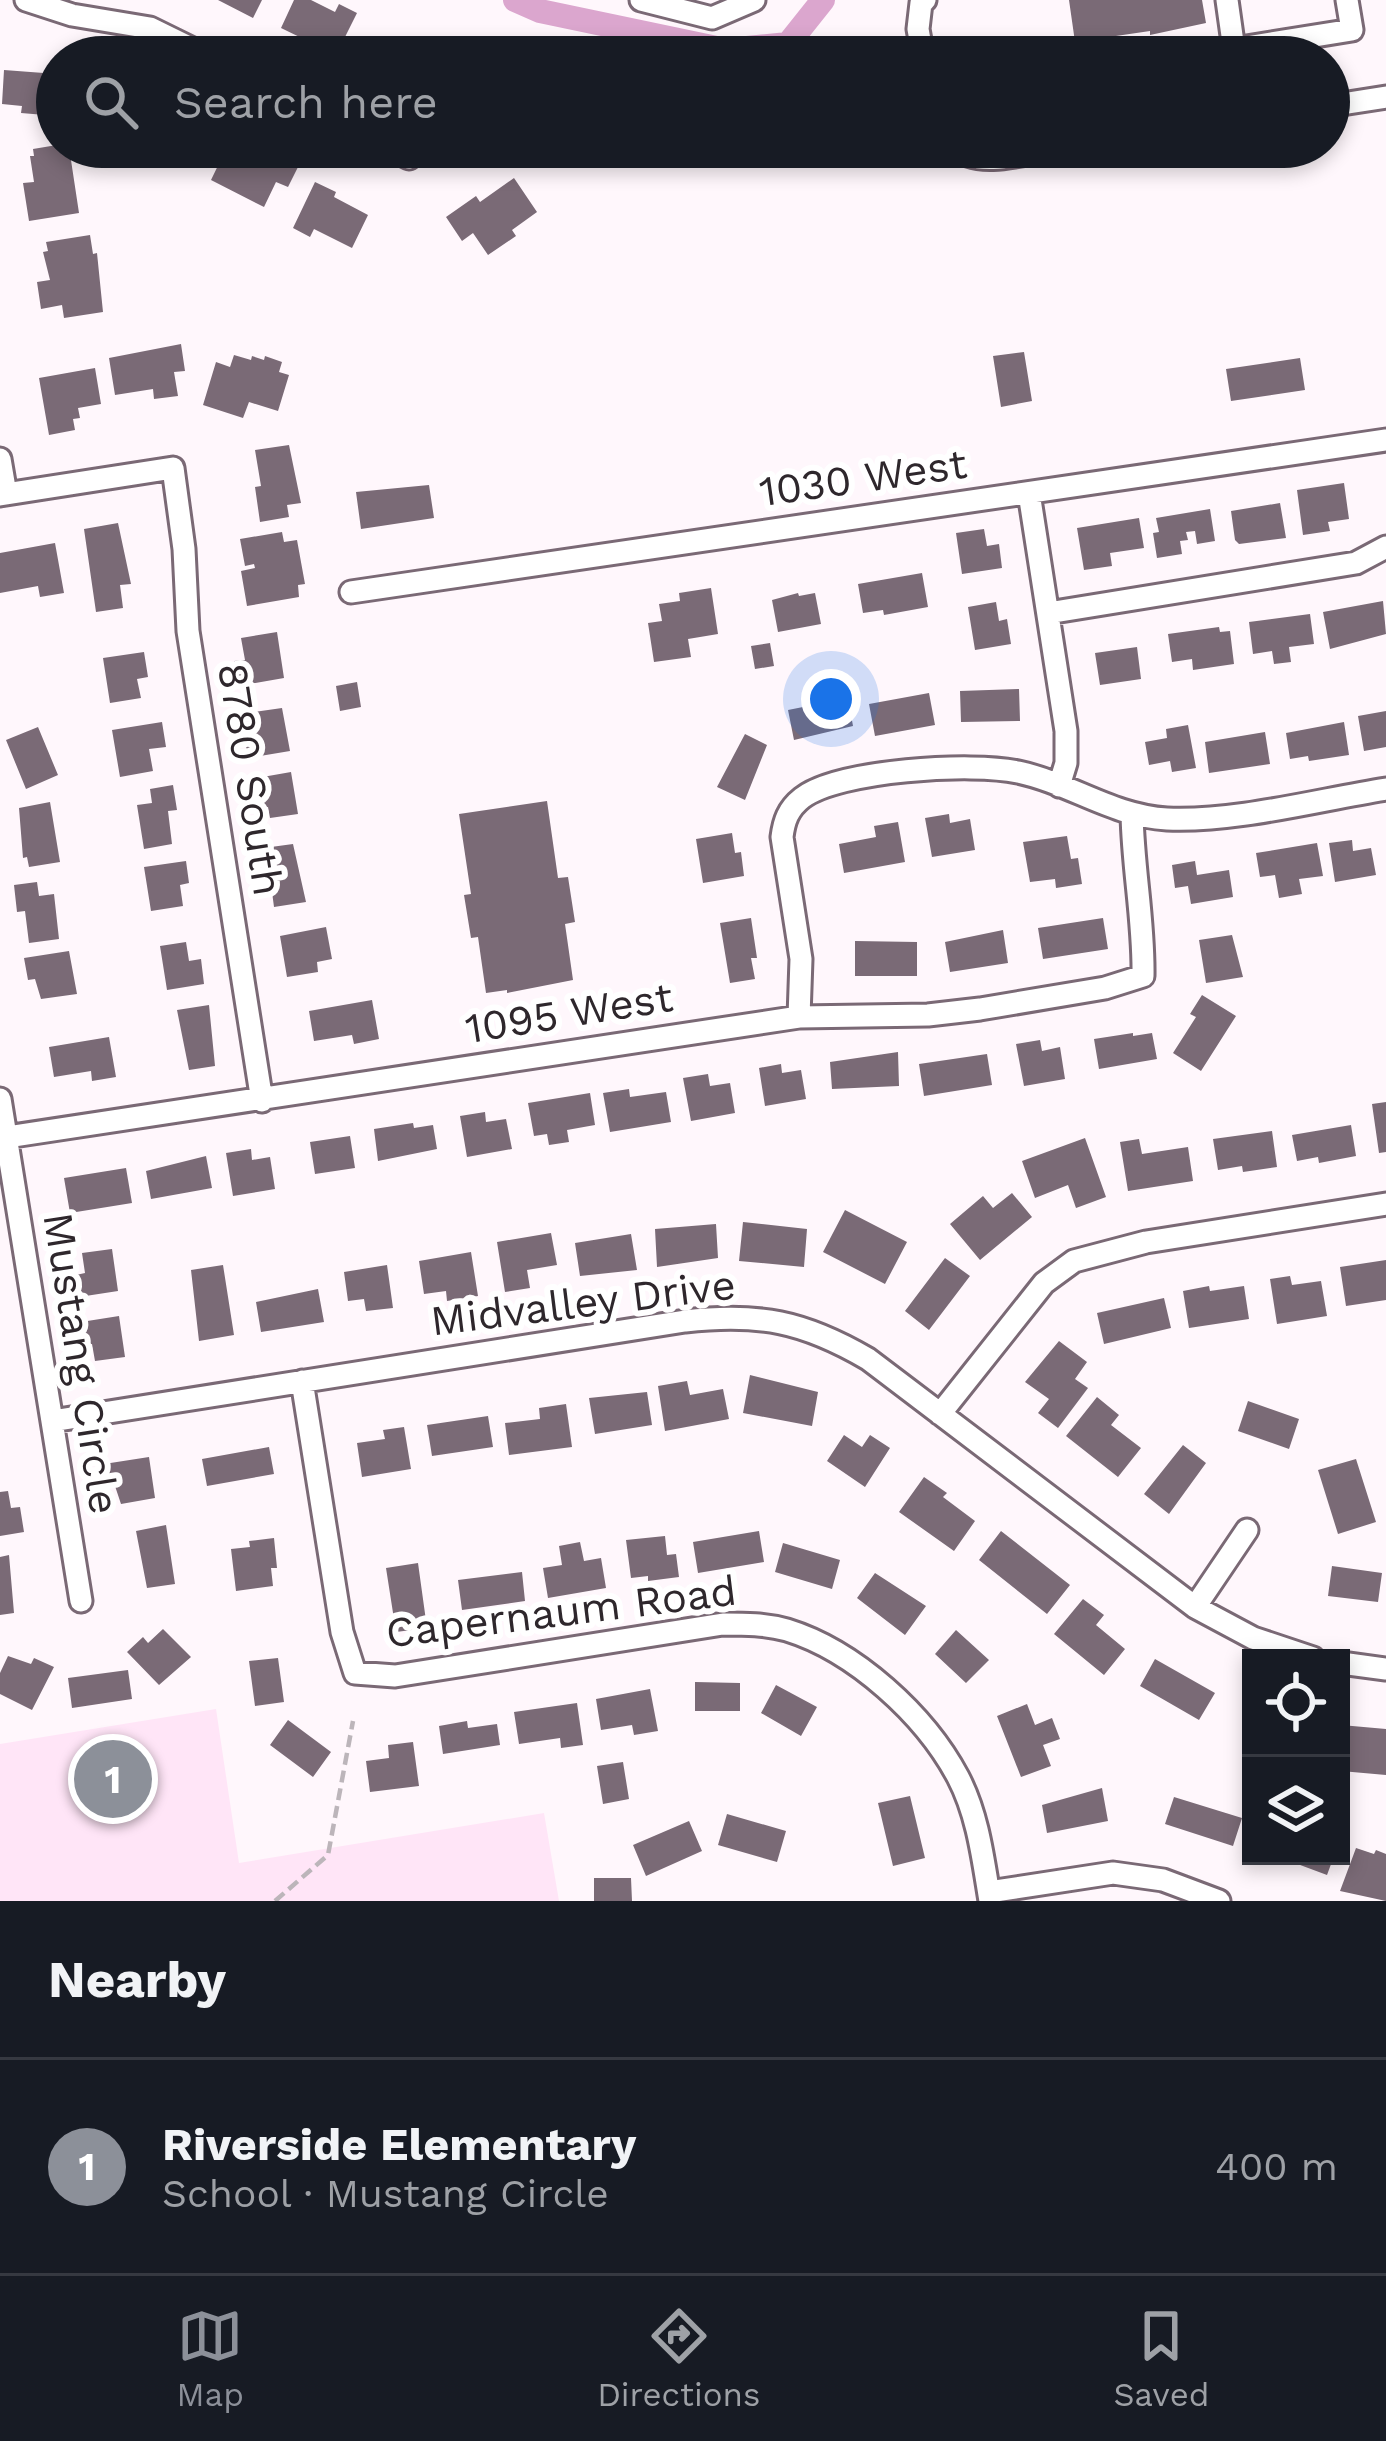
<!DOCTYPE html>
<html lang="en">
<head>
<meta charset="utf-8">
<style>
	body { margin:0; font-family:"Work Sans",sans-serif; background:#20242c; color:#f1f3f6 }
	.controls { position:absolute; right:36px; bottom:36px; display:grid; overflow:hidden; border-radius:0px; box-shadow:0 6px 18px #0003 }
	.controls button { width:108px; height:108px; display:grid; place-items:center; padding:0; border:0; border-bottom:3px solid #363941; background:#171b24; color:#f1f3f6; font:60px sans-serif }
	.you { position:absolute; left:831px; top:699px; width:42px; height:42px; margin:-30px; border:9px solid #fff; border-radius:50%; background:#1a73e8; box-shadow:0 0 0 18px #1a73e833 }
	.badge { display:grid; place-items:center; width:78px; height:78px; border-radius:50%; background:#8c9099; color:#fff; font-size:39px; font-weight:700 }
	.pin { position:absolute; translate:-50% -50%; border:6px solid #fff; box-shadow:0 3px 12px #0006 }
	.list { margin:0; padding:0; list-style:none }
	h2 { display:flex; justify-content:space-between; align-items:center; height:156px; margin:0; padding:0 48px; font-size:51px }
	h2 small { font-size:39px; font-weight:400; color:#9ea1a6 }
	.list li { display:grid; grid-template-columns:78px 1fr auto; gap:36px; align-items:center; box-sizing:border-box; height:216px; padding:0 48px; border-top:3px solid #363941 }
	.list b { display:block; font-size:45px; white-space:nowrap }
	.list p { margin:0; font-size:39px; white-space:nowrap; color:#9ea1a6 }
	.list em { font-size:39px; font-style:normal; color:#9ea1a6 }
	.icon { flex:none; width:66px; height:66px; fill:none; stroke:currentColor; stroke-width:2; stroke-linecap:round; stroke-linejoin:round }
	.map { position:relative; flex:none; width:1386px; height:1901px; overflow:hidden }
	.search { position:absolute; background:#171b24; box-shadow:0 6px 18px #0003; left:36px; right:36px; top:36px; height:132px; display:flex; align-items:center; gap:30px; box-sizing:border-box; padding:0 42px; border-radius:66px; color:#9ea1a6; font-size:45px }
	.sheet { height:372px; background:#171b24 }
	nav { display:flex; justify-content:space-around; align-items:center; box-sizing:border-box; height:168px; border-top:3px solid #363941; background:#171b24; font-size:33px; color:#9ea1a6 }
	nav a { display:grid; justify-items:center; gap:6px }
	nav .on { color:#8c9099 }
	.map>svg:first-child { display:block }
	.built { fill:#ffe5f7 }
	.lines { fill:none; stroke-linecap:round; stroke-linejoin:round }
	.canal { stroke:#dba6ce; stroke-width:24 }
	.building { fill:#7a6a76 }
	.minor-casing { stroke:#7a6975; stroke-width:27 }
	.path { stroke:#bcb5ba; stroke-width:4.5; stroke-dasharray:12 6; stroke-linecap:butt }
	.minor { stroke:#fff; stroke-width:21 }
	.labels { text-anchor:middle; stroke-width:12; stroke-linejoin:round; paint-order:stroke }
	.street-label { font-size:42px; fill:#2e272c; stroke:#fff }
</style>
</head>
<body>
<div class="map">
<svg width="1386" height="1901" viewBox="0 0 1386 1901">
	<rect width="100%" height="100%" fill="#fff7fc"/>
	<path class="built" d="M 216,1709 L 239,1863 L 544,1813 L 559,1901 L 0,1901 L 0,1744 Z"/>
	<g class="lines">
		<path class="canal" d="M 515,0 L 540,11 L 726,50 L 788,44 L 823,0"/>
	</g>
	<path class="building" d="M 218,0 L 262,0 L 253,18 Z
		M 294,0 L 311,0 L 335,12 L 339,4 L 357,13 L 344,39 L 355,44 L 349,57 L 330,57 L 312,48 L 314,44 L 281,28 Z
		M 1069,0 L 1202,0 L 1206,23 L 1150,35 L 1150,31 L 1075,42 Z
		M 420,38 L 439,41 L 437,57 L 377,57 L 379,41 L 418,47 Z
		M 4,70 L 57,74 L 57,116 L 21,113 L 22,106 L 2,104 Z
		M 57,145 L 69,147 L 79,213 L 29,221 L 23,183 L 34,182 L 30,156 L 34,156 L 33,149 Z
		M 227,147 L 254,147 L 265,153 L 267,148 L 299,165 L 288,187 L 276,182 L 264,207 L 211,180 Z
		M 514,178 L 537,212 L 512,230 L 516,236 L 488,255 L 473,233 L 462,241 L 446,217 L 476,196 L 480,202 Z
		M 315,182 L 336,192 L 334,197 L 368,215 L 352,248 L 314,229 L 310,237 L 293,228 Z
		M 90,235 L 93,254 L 97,253 L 103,312 L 64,318 L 62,305 L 41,309 L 37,282 L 50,280 L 43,252 L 48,251 L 46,242 Z
		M 181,344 L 185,371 L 174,372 L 178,396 L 154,399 L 153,389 L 115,395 L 109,358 Z
		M 1024,352 L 1032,401 L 1001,407 L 993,356 Z
		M 234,355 L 251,360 L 252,356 L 264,360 L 265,356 L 282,362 L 279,372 L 289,375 L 278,411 L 249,402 L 243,418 L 203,405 L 216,362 L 230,367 Z
		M 1300,358 L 1305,390 L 1231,401 L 1226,369 Z
		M 95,368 L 101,404 L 78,408 L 80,418 L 73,419 L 75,430 L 49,435 L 39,378 Z
		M 289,445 L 301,503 L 287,505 L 289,517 L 260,522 L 255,487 L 261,486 L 255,450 Z
		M 1344,483 L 1349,519 L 1328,522 L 1330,531 L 1303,535 L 1297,490 Z
		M 429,485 L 434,518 L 361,529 L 356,492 Z
		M 1280,503 L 1286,538 L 1239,544 L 1235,540 L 1231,511 Z
		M 1210,509 L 1215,541 L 1197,544 L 1195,531 L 1186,532 L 1188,540 L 1180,541 L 1182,554 L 1157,558 L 1153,533 L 1159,532 L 1156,518 Z
		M 1139,518 L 1144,548 L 1110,553 L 1112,566 L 1084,570 L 1077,528 Z
		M 118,523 L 131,584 L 120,585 L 123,608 L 96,612 L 84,529 Z
		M 984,529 L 987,546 L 999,544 L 1002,568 L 962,574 L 956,533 Z
		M 282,532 L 284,542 L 297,540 L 305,584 L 298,585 L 299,597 L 247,606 L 241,571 L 255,568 L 254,564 L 245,566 L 240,539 Z
		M 55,543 L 64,593 L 40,597 L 38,586 L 0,593 L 0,553 Z
		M 922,573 L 928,607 L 884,615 L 883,610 L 863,613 L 858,584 Z
		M 711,588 L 718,634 L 688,639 L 691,657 L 654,662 L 648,623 L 662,621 L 659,604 L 680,601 L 679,593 Z
		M 798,593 L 799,596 L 815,593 L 821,624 L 778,632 L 772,600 Z
		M 1383,601 L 1386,634 L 1330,649 L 1323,612 Z
		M 996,602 L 999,621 L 1007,619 L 1011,644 L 975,650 L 968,607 Z
		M 1310,614 L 1314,644 L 1289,647 L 1291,662 L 1274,664 L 1272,651 L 1253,654 L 1249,622 Z
		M 1219,627 L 1220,632 L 1230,631 L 1234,664 L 1193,670 L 1192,659 L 1172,662 L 1168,634 Z
		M 277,632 L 284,678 L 238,686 L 234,661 L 245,660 L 241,638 Z
		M 770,643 L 774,666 L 755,669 L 751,646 Z
		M 1137,647 L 1141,679 L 1100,685 L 1095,653 Z
		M 144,652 L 148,677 L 137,679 L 141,698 L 110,703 L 103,658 Z
		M 357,682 L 361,707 L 340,711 L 336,686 Z
		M 1019,689 L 1020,721 L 961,722 L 960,691 Z
		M 929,693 L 935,725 L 875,736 L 869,704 Z
		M 848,698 L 853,726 L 794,740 L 788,710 Z
		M 282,708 L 290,751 L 248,758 L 244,733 L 257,731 L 254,712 Z
		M 1386,711 L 1386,747 L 1364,751 L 1358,716 Z
		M 162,722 L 166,747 L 149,749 L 153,771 L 120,777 L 112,730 Z
		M 1344,722 L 1349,755 L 1309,761 L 1308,756 L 1290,759 L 1286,733 Z
		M 1188,725 L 1196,768 L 1172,772 L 1170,761 L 1149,765 L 1145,742 L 1167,738 L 1166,729 Z
		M 38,727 L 58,775 L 26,789 L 6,740 Z
		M 1265,732 L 1270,764 L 1209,773 L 1205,742 Z
		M 745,734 L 767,745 L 745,800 L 717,787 Z
		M 291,772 L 298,814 L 270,818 L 268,807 L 257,809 L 251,779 Z
		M 173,785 L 177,810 L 168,811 L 172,844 L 144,849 L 137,805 L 152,803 L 150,789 Z
		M 547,801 L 558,878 L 568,877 L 575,922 L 565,924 L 573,980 L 507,993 L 507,990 L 486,993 L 478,937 L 471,938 L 464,895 L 471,894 L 459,814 Z
		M 50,802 L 60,862 L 29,867 L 27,857 L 23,858 L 19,808 Z
		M 949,814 L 950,823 L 970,819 L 975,850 L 932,857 L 925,818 Z
		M 898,822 L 905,862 L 844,873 L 839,844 L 876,837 L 874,826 Z
		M 732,833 L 735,853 L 741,852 L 744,876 L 703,883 L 696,839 Z
		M 1067,836 L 1071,859 L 1078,858 L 1082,884 L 1056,888 L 1055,879 L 1030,882 L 1023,842 Z
		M 1352,840 L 1353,851 L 1371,848 L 1376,875 L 1335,882 L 1329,843 Z
		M 1317,843 L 1323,876 L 1299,879 L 1302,894 L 1279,898 L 1275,875 L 1260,877 L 1256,853 Z
		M 293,844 L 306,902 L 274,907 L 269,869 L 274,868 L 271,847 Z
		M 186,861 L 189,883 L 180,885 L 183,906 L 151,911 L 144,867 Z
		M 1195,861 L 1197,875 L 1229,870 L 1233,897 L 1191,904 L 1188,886 L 1175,888 L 1172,865 Z
		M 37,882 L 39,896 L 54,894 L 59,939 L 29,943 L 25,911 L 17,912 L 14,885 Z
		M 751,918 L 757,958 L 751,958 L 755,979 L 730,983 L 720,923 Z
		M 1103,918 L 1108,949 L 1043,959 L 1038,928 Z
		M 326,927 L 332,959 L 317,962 L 318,972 L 287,977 L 280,936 Z
		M 1003,930 L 1008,963 L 950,972 L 945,942 Z
		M 1232,935 L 1243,977 L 1206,983 L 1199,940 Z
		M 855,941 L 917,942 L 917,976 L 855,976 Z
		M 186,942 L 189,961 L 201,959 L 204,984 L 167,990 L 160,946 Z
		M 69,951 L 77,994 L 41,999 L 35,979 L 28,980 L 24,958 Z
		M 1202,995 L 1236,1016 L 1201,1071 L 1173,1053 L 1196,1017 L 1190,1014 Z
		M 372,1000 L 379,1039 L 354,1044 L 352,1035 L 314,1041 L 309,1011 Z
		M 209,1005 L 215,1066 L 189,1070 L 177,1010 Z
		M 1133,1033 L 1133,1036 L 1152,1033 L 1157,1059 L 1099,1069 L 1094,1039 Z
		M 109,1037 L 116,1077 L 92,1081 L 91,1071 L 54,1077 L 49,1047 Z
		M 1040,1040 L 1042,1051 L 1060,1047 L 1065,1079 L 1024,1086 L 1016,1044 Z
		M 898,1052 L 899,1086 L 832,1089 L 830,1062 Z
		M 987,1054 L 992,1085 L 924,1096 L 919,1064 Z
		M 781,1064 L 782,1073 L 801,1070 L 806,1099 L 765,1106 L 759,1068 Z
		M 708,1074 L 710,1086 L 730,1083 L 735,1113 L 691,1121 L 683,1078 Z
		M 629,1089 L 630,1097 L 666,1092 L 671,1122 L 610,1132 L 603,1093 Z
		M 590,1093 L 595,1125 L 567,1130 L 569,1142 L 549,1145 L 547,1134 L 534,1136 L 528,1103 Z
		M 1386,1102 L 1386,1152 L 1379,1153 L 1372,1104 Z
		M 485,1112 L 486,1122 L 506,1119 L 512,1149 L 467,1157 L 460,1116 Z
		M 413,1123 L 414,1128 L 433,1125 L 437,1149 L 378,1161 L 374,1129 Z
		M 1351,1125 L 1356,1156 L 1319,1163 L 1318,1157 L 1297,1161 L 1292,1135 Z
		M 1272,1131 L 1277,1167 L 1243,1172 L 1242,1166 L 1218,1170 L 1213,1139 Z
		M 350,1136 L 355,1168 L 315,1174 L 310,1142 Z
		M 1085,1138 L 1106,1197 L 1076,1208 L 1068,1185 L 1035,1198 L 1022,1161 Z
		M 1139,1139 L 1142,1154 L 1188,1147 L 1193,1181 L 1128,1191 L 1120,1142 Z
		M 251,1149 L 252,1160 L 270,1157 L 275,1189 L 233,1196 L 226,1153 Z
		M 206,1156 L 212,1188 L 151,1199 L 146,1171 Z
		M 126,1168 L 132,1203 L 70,1213 L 64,1178 Z
		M 1012,1193 L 1032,1217 L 980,1260 L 950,1224 L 983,1196 L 993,1208 Z
		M 845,1210 L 907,1242 L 885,1284 L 823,1252 Z
		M 743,1222 L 807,1229 L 804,1267 L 739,1261 Z
		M 716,1224 L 718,1258 L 657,1267 L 655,1229 Z
		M 551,1233 L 557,1265 L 527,1270 L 530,1288 L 505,1292 L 497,1242 Z
		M 631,1234 L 637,1270 L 580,1276 L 575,1243 Z
		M 112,1249 L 118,1291 L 79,1297 L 76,1275 L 85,1273 L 82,1253 Z
		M 471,1252 L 478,1296 L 447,1301 L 446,1291 L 424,1294 L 419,1261 Z
		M 945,1258 L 970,1276 L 929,1330 L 905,1311 Z
		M 1386,1260 L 1386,1300 L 1346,1306 L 1340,1267 Z
		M 223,1265 L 234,1335 L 199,1341 L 191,1270 Z
		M 387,1265 L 393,1308 L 366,1311 L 364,1299 L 348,1301 L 344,1272 Z
		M 1290,1276 L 1292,1285 L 1321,1281 L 1327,1316 L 1277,1324 L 1270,1279 Z
		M 1209,1286 L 1210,1291 L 1244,1286 L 1249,1319 L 1189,1328 L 1183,1291 Z
		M 318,1289 L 324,1322 L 261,1332 L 256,1302 Z
		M 1164,1298 L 1171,1328 L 1104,1344 L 1097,1313 Z
		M 119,1316 L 125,1357 L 95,1361 L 92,1344 L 85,1345 L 81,1322 Z
		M 1059,1341 L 1087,1362 L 1075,1379 L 1088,1388 L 1058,1428 L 1038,1413 L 1049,1399 L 1025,1382 Z
		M 750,1375 L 818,1392 L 812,1426 L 743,1413 Z
		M 687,1381 L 690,1395 L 723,1389 L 729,1419 L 665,1431 L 658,1386 Z
		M 647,1392 L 652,1425 L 595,1434 L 589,1398 Z
		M 1097,1397 L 1119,1415 L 1111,1425 L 1141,1448 L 1118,1477 L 1066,1436 Z
		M 1248,1401 L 1299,1419 L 1289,1449 L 1238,1431 Z
		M 566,1404 L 572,1447 L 509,1455 L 505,1423 L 540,1419 L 539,1408 Z
		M 488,1416 L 493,1447 L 432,1456 L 427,1425 Z
		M 404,1427 L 411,1469 L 362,1477 L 357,1443 L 385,1439 L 383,1430 Z
		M 844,1435 L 862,1447 L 870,1435 L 890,1448 L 865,1487 L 827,1461 Z
		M 1183,1445 L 1206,1463 L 1169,1514 L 1144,1494 Z
		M 269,1447 L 274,1474 L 207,1486 L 202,1459 Z
		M 149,1457 L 155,1498 L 121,1504 L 115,1486 L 108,1487 L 104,1464 Z
		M 1356,1459 L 1376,1522 L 1338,1534 L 1318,1470 Z
		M 924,1477 L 947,1493 L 943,1497 L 975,1521 L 954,1551 L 899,1512 Z
		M 8,1491 L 11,1508 L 20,1507 L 24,1532 L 0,1536 L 0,1492 Z
		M 166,1525 L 175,1584 L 147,1588 L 136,1531 Z
		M 759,1531 L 764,1562 L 698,1573 L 693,1542 Z
		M 1001,1531 L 1070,1585 L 1047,1614 L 979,1560 Z
		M 665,1536 L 667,1555 L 676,1554 L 679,1577 L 648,1581 L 648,1576 L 631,1578 L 626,1540 Z
		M 274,1538 L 277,1568 L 271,1568 L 273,1586 L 236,1591 L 231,1549 L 250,1547 L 249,1541 Z
		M 580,1542 L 584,1561 L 601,1558 L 606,1588 L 548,1598 L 543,1568 L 562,1565 L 559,1546 Z
		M 783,1543 L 840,1560 L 832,1589 L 775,1572 Z
		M 9,1555 L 14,1613 L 0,1615 L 0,1557 Z
		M 418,1563 L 427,1628 L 396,1632 L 386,1568 Z
		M 1332,1566 L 1382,1573 L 1378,1602 L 1328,1596 Z
		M 522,1572 L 525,1601 L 462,1610 L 458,1580 Z
		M 875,1573 L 926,1606 L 905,1635 L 857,1598 Z
		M 1083,1599 L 1104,1615 L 1096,1625 L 1125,1649 L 1104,1675 L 1054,1634 Z
		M 163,1629 L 191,1657 L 159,1685 L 127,1652 L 143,1637 L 148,1643 Z
		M 956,1630 L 989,1660 L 966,1683 L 935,1654 Z
		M 8,1656 L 31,1664 L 34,1658 L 54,1667 L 32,1710 L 0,1694 L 0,1673 Z
		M 278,1658 L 284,1702 L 255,1706 L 249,1661 Z
		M 1155,1659 L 1215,1693 L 1199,1720 L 1140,1686 Z
		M 128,1670 L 132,1699 L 72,1708 L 68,1678 Z
		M 695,1682 L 740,1683 L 740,1711 L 695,1711 Z
		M 776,1685 L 817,1707 L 801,1736 L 761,1713 Z
		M 650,1689 L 658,1731 L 634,1735 L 632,1725 L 601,1730 L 596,1699 Z
		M 577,1703 L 583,1745 L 561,1748 L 560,1738 L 519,1744 L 514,1712 Z
		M 1027,1704 L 1035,1725 L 1052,1718 L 1060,1739 L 1043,1745 L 1051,1766 L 1021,1777 L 997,1716 Z
		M 288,1720 L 331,1752 L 313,1777 L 270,1745 Z
		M 467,1721 L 468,1728 L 497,1724 L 500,1745 L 443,1754 L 439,1726 Z
		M 1341,1725 L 1386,1729 L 1386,1775 L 1341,1771 Z
		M 413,1742 L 419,1786 L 370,1792 L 366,1761 L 389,1758 L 388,1745 Z
		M 623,1762 L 629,1799 L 603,1804 L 597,1766 Z
		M 1102,1788 L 1108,1821 L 1047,1833 L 1042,1805 Z
		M 910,1796 L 925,1858 L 893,1866 L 878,1803 Z
		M 1174,1797 L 1242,1818 L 1233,1846 L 1165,1824 Z
		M 727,1814 L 786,1831 L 777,1862 L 718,1845 Z
		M 689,1821 L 702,1851 L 646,1876 L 633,1845 Z
		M 1356,1848 L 1374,1854 L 1376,1850 L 1386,1854 L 1386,1901 L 1340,1891 Z
		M 1276,1856 L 1334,1856 L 1327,1875 Z
		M 594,1878 L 631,1878 L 632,1901 L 594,1901 Z"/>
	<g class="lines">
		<g class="minor-casing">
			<path id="minor" d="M 26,0 L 72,15 L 150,28 L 209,57
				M 641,0 L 712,18 L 754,0
				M 1227,0 L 1235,57
				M 1234,49 L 1352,30 L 1347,0
				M 923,57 L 918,29 L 921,3 L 925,0
				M 1329,106 L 1386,97
				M 387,147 L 409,158
				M 955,147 C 978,171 1033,151 1062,147
				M 0,459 L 6,494
				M 1029,493 L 1066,731 L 1066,763 L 1059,786
				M 0,495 L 173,468 L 184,549 L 188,631 L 262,1101
				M 351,592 L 1386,440
				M 1048,613 L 1356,563 L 1386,547
				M 799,1017 L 801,959 L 782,837 C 784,821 788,809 802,798 C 838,770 973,762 1018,772 C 1070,783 1112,816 1167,819 C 1236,822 1317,800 1386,789
				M 0,1099 L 81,1601
				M 0,1138 L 799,1017 L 928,1015 L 980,1009 L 1105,988 L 1143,976 C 1144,921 1133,869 1132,814
				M 302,1381 L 342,1632 L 355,1673 L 395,1676 L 723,1624 C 745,1624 766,1624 787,1630 C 855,1651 925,1715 958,1777 C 978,1815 983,1859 990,1901
				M 940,1414 L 1044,1283 L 1074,1261 L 1146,1242 L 1386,1204
				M 52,1421 L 685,1321 C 759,1313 803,1321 868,1359 L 1195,1607 L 1253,1638 L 1313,1658
				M 1195,1607 L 1247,1530
				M 1341,1663 L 1386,1669
				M 989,1892 L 1113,1873 L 1163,1880 L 1219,1901"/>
		</g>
		<path class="path" d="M 275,1901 L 328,1855 L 353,1721"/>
		<use href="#minor" class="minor"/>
	</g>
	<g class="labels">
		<g class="street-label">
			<text transform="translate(863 477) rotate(-8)" y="15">1030 West</text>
			<text transform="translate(251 779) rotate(81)" y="15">8780 South</text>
			<text transform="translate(569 1012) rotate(-9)" y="15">1095 West</text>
			<text transform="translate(583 1302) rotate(-7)" y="15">Midvalley Drive</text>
			<text transform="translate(82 1363) rotate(81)" y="15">Mustang Circle</text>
			<text transform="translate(561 1611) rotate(-7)" y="15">Capernaum Road</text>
		</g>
	</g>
</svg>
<div class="controls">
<button><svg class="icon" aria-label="locate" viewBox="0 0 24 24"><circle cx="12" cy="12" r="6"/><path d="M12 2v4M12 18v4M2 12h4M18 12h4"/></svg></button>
<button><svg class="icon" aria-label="layers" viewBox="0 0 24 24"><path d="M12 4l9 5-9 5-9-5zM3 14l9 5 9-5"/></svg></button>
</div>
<div class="you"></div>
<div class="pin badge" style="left:113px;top:1779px">1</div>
<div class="search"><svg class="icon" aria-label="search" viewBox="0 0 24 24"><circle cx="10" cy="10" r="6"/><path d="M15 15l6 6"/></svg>Search here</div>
</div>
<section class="sheet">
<h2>Nearby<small></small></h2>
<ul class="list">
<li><span class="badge">1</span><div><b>Riverside Elementary</b><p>School · Mustang Circle</p></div><em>400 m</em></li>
</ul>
</section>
<nav>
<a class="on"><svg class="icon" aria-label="map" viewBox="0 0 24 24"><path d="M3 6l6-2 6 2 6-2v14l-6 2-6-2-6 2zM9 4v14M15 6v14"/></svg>Map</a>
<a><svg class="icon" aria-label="directions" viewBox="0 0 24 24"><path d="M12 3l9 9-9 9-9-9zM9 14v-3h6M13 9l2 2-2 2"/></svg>Directions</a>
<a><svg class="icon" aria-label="saved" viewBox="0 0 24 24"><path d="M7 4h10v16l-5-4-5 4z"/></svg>Saved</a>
</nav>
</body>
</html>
